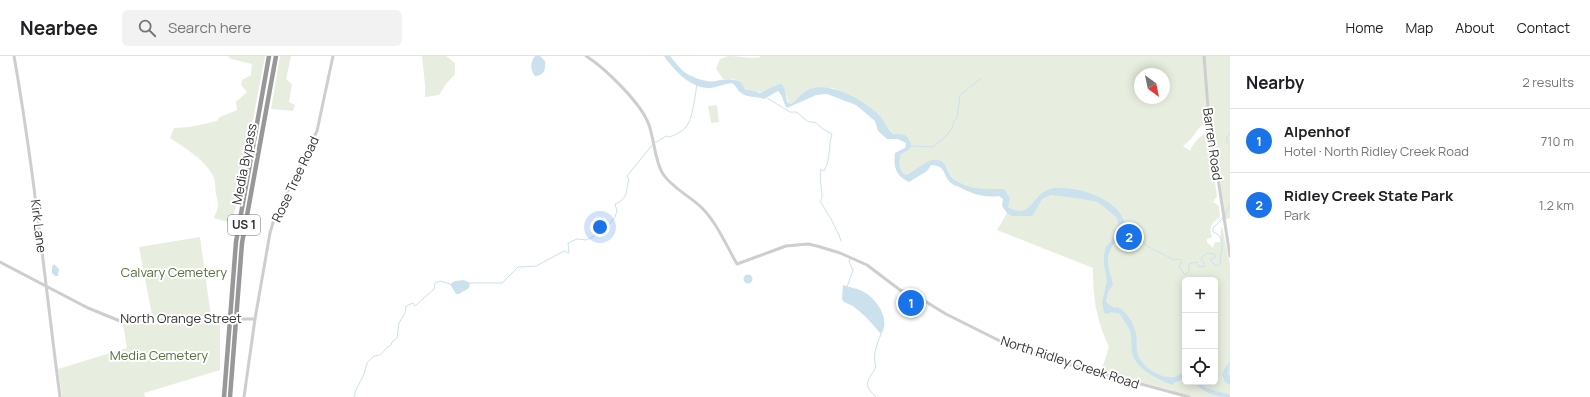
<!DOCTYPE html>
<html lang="en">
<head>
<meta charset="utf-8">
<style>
	body { margin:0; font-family:Manrope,sans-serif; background:#f2f2f2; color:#202124 }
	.controls { position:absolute; right:12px; bottom:12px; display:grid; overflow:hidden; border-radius:6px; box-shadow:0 2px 10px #0003 }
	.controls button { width:36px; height:36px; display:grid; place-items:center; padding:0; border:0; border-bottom:1px solid #e0e0e0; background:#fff; color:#202124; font:20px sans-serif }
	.compass { position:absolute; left:1134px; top:12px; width:36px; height:36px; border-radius:50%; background:#fff; box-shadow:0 2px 10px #0003; rotate:147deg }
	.you { position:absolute; left:600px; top:171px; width:14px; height:14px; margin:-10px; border:3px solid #fff; border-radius:50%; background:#1a73e8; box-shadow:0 0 0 6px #1a73e833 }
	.badge { display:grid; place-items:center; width:26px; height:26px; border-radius:50%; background:#1a73e8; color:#fff; font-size:13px; font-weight:700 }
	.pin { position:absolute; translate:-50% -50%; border:2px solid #fff; box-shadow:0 1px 4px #0006 }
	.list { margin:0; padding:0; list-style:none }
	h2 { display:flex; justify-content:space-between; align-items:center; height:52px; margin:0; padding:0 16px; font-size:17px }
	h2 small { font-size:13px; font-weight:400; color:#757577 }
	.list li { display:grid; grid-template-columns:26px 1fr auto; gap:12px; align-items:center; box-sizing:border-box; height:64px; padding:0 16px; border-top:1px solid #e0e0e0 }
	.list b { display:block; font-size:15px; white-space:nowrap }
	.list p { margin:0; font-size:13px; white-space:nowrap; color:#757577 }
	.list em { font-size:13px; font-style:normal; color:#757577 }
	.icon { flex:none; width:22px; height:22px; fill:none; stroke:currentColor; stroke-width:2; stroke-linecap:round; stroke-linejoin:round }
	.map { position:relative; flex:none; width:1230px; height:341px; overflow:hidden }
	header { display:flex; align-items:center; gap:24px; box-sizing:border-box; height:56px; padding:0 20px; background:#fff; border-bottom:1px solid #e0e0e0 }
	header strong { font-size:19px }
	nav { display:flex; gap:22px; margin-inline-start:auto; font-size:14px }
	.search { width:280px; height:36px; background:#f2f2f2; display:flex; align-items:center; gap:10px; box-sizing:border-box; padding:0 14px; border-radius:6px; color:#757577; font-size:15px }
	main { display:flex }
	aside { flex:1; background:#fff }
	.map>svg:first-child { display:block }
	.green { fill:#e7eedf; fill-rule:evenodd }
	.water { fill:#cbe1ee }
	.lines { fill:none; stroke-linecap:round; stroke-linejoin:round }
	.stream { stroke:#cbe1ee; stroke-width:1 }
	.minor { stroke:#cecece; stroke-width:3 }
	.highway { stroke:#989898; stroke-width:4.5 }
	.minor-bridge { stroke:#cecece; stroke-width:3 }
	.labels { text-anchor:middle; stroke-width:4; stroke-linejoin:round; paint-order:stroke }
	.shield { fill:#fff; stroke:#6f6f6f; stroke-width:1 }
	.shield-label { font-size:12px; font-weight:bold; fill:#313131 }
	.street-label { font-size:13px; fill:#313131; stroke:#fff }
	.park-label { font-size:13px; fill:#546f3c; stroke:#fff }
</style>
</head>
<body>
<header>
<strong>Nearbee</strong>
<div class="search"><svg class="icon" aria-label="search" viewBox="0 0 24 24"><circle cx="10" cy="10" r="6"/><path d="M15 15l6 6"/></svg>Search here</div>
<nav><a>Home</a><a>Map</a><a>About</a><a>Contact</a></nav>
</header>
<main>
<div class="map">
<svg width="1230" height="341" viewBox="0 0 1230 341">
	<rect width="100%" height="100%" fill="#fff"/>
	<path class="green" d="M 228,0 L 265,0 L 238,144 L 231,167 L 214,162 C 219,149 219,151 216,138 C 215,133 216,127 214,122 C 206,104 186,93 170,82 L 174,72 L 190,71 L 217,65 L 220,61 L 237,54 L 236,46 L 247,36 L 241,29 L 242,24 L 251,19 L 252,8 L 231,3 Z
		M 280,0 L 291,0 L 286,23 L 292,28 L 289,46 L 295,49 L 293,55 L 271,53 Z
		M 422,0 L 446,0 L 455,7 L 455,18 L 446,28 L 439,39 L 425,41 L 425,29 Z
		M 728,0 C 739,0 749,3 760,1 L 761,0 L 1230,0 L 1230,162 L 1223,164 L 1209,65 L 1207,64 L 1207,68 L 1203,68 C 1194,77 1194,82 1183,90 L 1190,95 C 1193,87 1200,80 1207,76 L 1208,78 L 1217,140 L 1213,146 L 1219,150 L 1220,160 C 1213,168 1208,168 1212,181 L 1207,183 L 1207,186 L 1213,192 L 1215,186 L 1220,186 L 1221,174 L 1222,170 L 1230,208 L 1230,341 L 1182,341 L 1171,334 L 1101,316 L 1109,291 C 1096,262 1093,243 1093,212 L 997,174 L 1007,157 L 1022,156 L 1014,155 L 1008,151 L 1004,133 C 984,134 953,134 947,111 L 927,106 L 918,113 L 906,119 C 898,114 899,105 901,98 L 909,94 L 912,90 L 909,83 L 893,78 L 887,70 L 852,41 L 833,32 L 813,32 L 806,34 L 791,48 L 788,46 L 785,34 L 779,28 C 760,40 750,39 734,23 L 723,23 L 716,13 L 720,3 ZM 1140,18 L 1164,18 L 1164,42 L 1140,42 ZM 1185,224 L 1215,224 L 1215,326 L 1185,326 Z
		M 717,49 L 719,66 L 711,67 L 708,50 Z
		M 200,181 L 211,261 L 153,261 L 152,259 L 139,191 Z
		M 220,267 L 220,314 L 144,337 L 145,341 L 62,341 L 58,313 L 127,292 L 123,268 Z"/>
	<path class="water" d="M 535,0 L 540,0 L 545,5 C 546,13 544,20 535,20 C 530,14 530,7 535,0 Z
		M 664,0 L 670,0 C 674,5 678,10 683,15 C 690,21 707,27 716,25 C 725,23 732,22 741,26 L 745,33 L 760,37 L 779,28 L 782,28 L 785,34 L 787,46 L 791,48 C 797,44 801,37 807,34 C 829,24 863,44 878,58 C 884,64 887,72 893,78 C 906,78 907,78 912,90 L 909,94 L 901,98 C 899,105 898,114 906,119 C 916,115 924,105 934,104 C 949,103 945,117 955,124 C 970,134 986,133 1004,133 L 1010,142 L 1008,151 C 1033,166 1031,135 1054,132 C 1079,130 1124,144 1126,173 C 1118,181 1106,195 1108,208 C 1109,215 1112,222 1113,229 L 1108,236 L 1106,246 L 1114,252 L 1116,251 C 1126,253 1134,268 1136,278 C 1137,284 1136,293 1138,299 C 1143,312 1161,323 1174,321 C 1178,320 1181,317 1185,316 L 1185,323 L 1175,326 L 1173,329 C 1159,324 1139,315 1133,300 C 1130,292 1133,283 1130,275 C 1128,269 1123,264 1120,258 L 1111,256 L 1108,258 L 1104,257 L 1102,246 L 1107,225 L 1104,209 L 1104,199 L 1106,190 C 1111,188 1116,175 1119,170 L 1117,162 L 1098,146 L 1083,143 L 1051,139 L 1042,143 L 1033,159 L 1030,160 L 1012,160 L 1007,157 L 1002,150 L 1003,143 L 999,140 C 984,142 973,138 959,131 C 957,130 953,129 951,127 C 942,119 947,110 931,109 L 927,115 L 909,126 C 896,120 893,111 895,97 L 905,92 L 906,87 L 898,83 L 887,83 L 878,75 L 875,65 L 856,49 L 827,38 L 816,39 L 787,52 C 783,47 783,39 778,35 L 764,43 C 756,40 748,42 741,37 C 737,34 736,29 732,27 C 724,28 718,31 710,32 C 691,33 674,14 664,0 Z
		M 54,208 L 59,213 L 58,220 L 55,220 L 52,217 L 52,211 Z
		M743.5 223a4.5 4.5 0 1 1 9 0a4.5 4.5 0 1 1-9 0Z
		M 464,224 L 470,227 L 469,232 L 459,238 L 456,238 L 450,228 L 455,225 Z
		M 843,229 C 850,232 858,232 864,236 C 877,243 891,264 881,278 L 866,261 L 853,250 L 844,246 L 842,243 Z
		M 1230,306 L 1228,318 L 1230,320 L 1230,329 L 1225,326 L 1222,318 L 1225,312 Z
		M 1193,326 L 1200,326 L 1206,332 L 1230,339 L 1230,341 C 1213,341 1206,337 1193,326 Z"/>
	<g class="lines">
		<path class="stream" d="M 767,42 L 790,56 L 796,56 C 803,60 807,68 815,66 L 823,73 L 832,78 C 828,91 831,103 824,115 L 821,113 C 819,123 822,132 822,142 L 820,145 L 831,163 L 839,179 L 841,185
			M 1230,78 L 1227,81 L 1227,86 L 1230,89
			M 912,90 L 933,91 L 947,79 L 952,72 L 954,65 L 957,62 L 960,39 L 980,23
			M 1225,159 L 1230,149
			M 1125,167 L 1136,169 L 1141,174 C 1136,192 1163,195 1173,204 L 1179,203 L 1182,205 L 1179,211 L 1185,219 L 1189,215 L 1189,208 L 1197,206 L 1198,210 L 1204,211 L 1204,208 L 1201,202 L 1207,197 L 1214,198 L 1216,201 L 1210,204 L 1216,210 L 1220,208 C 1221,204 1220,202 1221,198 C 1221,196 1222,194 1222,192 C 1223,184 1221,179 1213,176 L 1213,172 L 1223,162
			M 470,227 L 502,227 L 518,211 L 536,210 L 564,195 L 569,197 L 568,187 L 577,183 L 586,184 L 596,179 L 601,179 L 615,161 L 617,155 L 615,148 C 629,142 625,136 629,124 L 627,120 L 653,88 L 666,80 L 670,81 C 676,78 682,76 686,71 C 693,63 695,39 697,28
			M 847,231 L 853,214 L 849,206 L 850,203
			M 354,341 L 356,334 L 364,318 L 367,307 L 374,300 C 380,300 383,297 386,292 L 391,289 L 392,286 L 397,282 L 399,267 L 405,257 L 406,250 L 413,247 L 415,250 L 434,233 L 435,227 L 440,225 L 450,228
			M 876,341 C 860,326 870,325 876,310 C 872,299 877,289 881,278"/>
		<path class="minor" d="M 14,0 C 34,113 45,227 60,341
			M 586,0 C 605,12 642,48 649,69 C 654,83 655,106 663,118 C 672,132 690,140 702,152 C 717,167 726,189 737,208 L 786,190 L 808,188 L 817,190 L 840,197 L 867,209 L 900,234 L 923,244 L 946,258 L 1000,285 L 1067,308 L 1189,341
			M 1204,0 L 1209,65 L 1230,200
			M 0,206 L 88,252 L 120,265 L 222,263
			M 243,263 L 255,263
			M 244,341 L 255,263 L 270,177 L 274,163 L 317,75 L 333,0"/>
		<path class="highway" d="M 224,341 L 236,186 L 269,0
			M 230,341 L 242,187 L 276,0"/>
		<path class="minor-bridge" d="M 222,263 L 243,263"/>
	</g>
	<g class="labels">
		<rect class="shield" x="228" y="159" width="32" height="20" rx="3"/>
		<g class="shield-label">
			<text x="244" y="173">US 1</text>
		</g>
		<g class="street-label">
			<text transform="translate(1213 88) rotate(82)" y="5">Barren Road</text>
			<text transform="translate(244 108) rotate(-79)" y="5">Media Bypass</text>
			<text transform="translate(295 123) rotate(-65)" y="5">Rose Tree Road</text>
			<text transform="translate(39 170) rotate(83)" y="5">Kirk Lane</text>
			<text x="181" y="267">North Orange Street</text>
			<text transform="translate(1070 306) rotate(18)" y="5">North Ridley Creek Road</text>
		</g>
		<g class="park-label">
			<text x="174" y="221">Calvary Cemetery</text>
			<text x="159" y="304">Media Cemetery</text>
		</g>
	</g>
</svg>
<div class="controls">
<button>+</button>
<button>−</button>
<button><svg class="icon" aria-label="locate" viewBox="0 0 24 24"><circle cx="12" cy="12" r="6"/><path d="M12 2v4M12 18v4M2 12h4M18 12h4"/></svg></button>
</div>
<svg class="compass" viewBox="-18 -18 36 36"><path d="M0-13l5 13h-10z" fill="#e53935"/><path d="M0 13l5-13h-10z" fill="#757577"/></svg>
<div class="you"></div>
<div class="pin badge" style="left:911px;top:247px">1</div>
<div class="pin badge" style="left:1129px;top:181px">2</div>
</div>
<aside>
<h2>Nearby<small>2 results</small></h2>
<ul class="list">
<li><span class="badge">1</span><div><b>Alpenhof</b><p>Hotel · North Ridley Creek Road</p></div><em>710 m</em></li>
<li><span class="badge">2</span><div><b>Ridley Creek State Park</b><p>Park</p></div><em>1.2 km</em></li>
</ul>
</aside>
</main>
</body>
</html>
